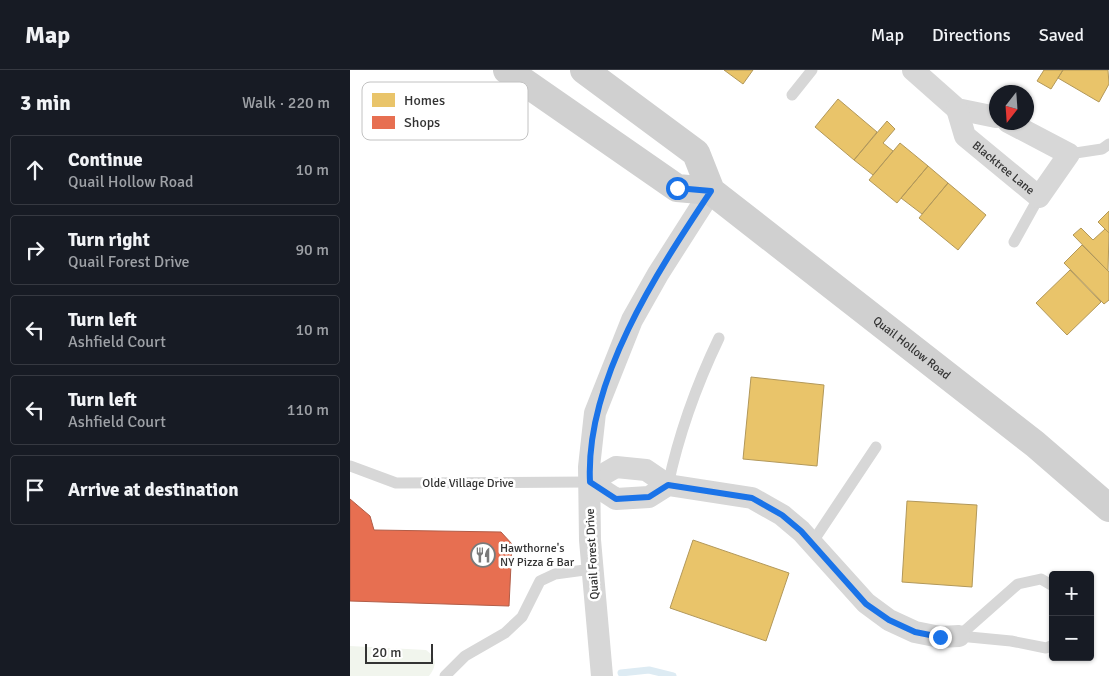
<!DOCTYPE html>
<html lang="en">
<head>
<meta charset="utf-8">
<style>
	body { margin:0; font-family:Signika,sans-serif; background:#242831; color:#f1f3f6 }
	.controls { position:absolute; right:15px; bottom:15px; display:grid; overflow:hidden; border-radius:5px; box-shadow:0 1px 4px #0004 }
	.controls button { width:45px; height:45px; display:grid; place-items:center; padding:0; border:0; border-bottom:1px solid #363941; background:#171b24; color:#f1f3f6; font:25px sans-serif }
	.compass { position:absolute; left:639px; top:15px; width:45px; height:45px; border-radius:50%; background:#171b24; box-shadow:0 1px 4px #0004; rotate:197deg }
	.scale { position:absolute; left:15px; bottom:12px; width:68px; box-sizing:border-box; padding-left:5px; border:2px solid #333; border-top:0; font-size:14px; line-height:18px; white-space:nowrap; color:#333; -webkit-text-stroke:4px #fff; paint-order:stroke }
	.stop { position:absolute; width:15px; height:15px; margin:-11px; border:4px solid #1a73e8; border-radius:50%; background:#fff }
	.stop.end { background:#1a73e8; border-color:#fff; box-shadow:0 1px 5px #0008 }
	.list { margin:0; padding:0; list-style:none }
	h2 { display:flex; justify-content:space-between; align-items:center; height:65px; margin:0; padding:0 20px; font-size:21px }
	h2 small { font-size:16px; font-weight:400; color:#9ea1a6 }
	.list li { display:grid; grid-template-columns:32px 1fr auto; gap:15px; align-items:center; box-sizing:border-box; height:70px; margin:0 10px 10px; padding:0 10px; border:1px solid #363941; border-radius:5px }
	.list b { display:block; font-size:19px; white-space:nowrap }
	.list p { margin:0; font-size:16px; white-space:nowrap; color:#9ea1a6 }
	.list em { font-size:16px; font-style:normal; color:#9ea1a6 }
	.icon { flex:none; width:28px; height:28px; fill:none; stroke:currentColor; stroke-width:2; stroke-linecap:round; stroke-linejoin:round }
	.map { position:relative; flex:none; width:759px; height:606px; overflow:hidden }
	header { display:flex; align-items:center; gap:30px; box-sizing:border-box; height:70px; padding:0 25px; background:#171b24; border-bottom:1px solid #363941 }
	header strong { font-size:24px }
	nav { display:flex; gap:28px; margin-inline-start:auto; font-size:18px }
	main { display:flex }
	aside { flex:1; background:#171b24 }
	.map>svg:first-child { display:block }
	.green { fill:#f1f5ed }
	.homes { fill:#e9c46a; stroke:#b2985a }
	.shops { fill:#e76f51; stroke:#b15d48 }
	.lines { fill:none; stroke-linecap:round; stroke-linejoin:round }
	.stream { stroke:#ddebf3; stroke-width:7 }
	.lane { stroke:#d7d7d7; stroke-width:11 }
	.street { stroke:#d7d7d7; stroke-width:22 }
	.secondary { stroke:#d0d0d0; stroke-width:28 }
	.route { stroke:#1a73e8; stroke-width:6 }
	.labels { text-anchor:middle; stroke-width:5; stroke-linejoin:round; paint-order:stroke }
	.street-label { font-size:12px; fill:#333; stroke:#fff }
	.poi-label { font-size:12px; fill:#333; stroke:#fff; text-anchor:start }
	.key { fill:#fff; stroke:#c2c2c2; stroke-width:1 }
	.key-label { font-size:14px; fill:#333 }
</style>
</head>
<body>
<header>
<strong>Map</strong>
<nav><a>Map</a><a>Directions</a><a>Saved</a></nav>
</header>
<main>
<aside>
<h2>3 min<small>Walk · 220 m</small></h2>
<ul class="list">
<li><svg class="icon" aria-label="ahead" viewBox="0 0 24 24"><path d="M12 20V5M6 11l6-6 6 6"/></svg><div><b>Continue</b><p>Quail Hollow Road</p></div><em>10 m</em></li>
<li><svg class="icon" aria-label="right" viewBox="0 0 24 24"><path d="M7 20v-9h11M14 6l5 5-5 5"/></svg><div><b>Turn right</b><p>Quail Forest Drive</p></div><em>90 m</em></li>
<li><svg class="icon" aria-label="left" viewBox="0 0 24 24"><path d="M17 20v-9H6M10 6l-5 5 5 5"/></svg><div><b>Turn left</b><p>Ashfield Court</p></div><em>10 m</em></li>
<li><svg class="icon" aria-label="left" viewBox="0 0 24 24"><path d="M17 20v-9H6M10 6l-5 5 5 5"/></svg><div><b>Turn left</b><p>Ashfield Court</p></div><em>110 m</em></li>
<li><svg class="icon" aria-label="arrive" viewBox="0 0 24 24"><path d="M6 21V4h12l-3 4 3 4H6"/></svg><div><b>Arrive at destination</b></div></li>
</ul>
</aside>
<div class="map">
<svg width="759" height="606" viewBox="0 0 759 606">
	<rect width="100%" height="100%" fill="#fff"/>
	<path class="green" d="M 0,576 L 76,580 C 87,588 87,596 79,606 L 0,606 Z"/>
	<path class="homes" d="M 374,0 L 403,0 L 393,14 Z
		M 694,0 L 713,0 L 701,19 L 687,11 Z
		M 713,0 L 758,0 L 759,14 L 749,32 L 708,8 Z
		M 488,29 L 527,62 L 504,90 L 465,57 Z
		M 537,51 L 545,59 L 533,73 L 543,81 L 523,105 L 504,90 Z
		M 550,73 L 578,96 L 547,133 L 519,110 Z
		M 578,96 L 598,113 L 572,144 L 551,128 Z
		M 598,113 L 636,145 L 608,180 L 569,148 Z
		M 759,141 L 759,163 L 748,152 Z
		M 731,158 L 743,170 L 755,159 L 759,163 L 758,201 L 723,165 Z
		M 732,175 L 759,202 L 759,230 L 754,234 L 714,193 Z
		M 720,200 L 751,232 L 717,265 L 686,233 Z
		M 401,307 L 474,315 L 467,396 L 393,389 Z
		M 557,431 L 627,435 L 622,517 L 552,512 Z
		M 343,470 L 439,503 L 416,571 L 320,538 Z"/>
	<path class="shops" d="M 0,429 L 20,446 L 24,460 L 151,462 L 162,474 L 159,536 L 0,531 Z"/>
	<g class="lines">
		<path class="stream" d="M 271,603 L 299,600 L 323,606"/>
		<path class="lane" d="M 442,25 L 462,0
			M 719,84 L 752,79 L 759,74
			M 664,172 L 689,127
			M 0,396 L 46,413 L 240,412
			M 318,415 C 329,363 346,316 369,268
			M 462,473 L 526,377
			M 609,566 L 668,514 L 691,509 L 703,516
			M 609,566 L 661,571 L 696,578 L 703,575
			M 95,606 L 115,586 L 155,563 L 172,547 L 190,511 L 205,504 L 242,499"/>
		<g class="street">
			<path d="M 563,0 L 607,39 L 646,47"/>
			<path id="s1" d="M 607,39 L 615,66 L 689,127 L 719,84 L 658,52"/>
			<path d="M 318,415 L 299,427 L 266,429 L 240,412 L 266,397 L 296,400 L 318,415 L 402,428 L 432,445 L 451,461 L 516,533 L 539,550 L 565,562 L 590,567 L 609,566"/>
			<path d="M 252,606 L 240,470 L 239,397 L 245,343 L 282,250 L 308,204 L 361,121"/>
		</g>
		<g class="secondary">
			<path d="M 157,0 L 327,118 L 361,121"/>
			<path id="s2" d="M 234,0 L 346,83 L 361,121 L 685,374 L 759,438"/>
		</g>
	</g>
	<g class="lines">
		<path class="route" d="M 327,118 L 361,121 C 307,202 235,311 240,412 L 266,429 L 299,427 L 318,415 L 402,428 L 432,445 L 451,461 L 516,534 L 539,550 L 565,562 L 590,567"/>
	</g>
	<defs>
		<g id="restaurant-ring" transform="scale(1.25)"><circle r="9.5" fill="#fff" stroke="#7a7a7a" stroke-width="1.5"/><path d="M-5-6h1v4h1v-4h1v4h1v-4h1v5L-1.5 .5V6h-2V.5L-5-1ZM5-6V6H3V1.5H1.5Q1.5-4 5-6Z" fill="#7a7a7a"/></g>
	</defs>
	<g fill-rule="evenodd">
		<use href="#restaurant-ring" x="133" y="485"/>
	</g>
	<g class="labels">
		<g class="street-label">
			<text dy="4" stroke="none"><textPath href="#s1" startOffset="78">Blacktree Lane</textPath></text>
			<text dy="4" stroke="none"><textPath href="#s2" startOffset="435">Quail Hollow Road</textPath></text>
			<text x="118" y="417">Olde Village Drive</text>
			<text transform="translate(242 484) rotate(-93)" y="4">Quail Forest Drive</text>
		</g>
		<g class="poi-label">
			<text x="150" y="482">Hawthorne's<tspan x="150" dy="14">NY Pizza &amp; Bar</tspan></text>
		</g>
	</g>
	<rect x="12" y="12" width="166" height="58" rx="8" class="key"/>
	<rect x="22" y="23" width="23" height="14" fill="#e9c46a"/>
	<rect x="22" y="46" width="23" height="13" fill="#e76f51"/>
	<g class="key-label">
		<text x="54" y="35">Homes</text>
		<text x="54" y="57">Shops</text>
	</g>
</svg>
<div class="controls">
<button>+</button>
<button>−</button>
</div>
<svg class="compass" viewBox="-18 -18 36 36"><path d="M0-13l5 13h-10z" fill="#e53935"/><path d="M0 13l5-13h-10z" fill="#9ea1a6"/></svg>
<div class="scale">20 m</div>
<div class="stop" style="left:327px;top:118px"></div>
<div class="stop end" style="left:590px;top:567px"></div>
</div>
</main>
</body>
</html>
